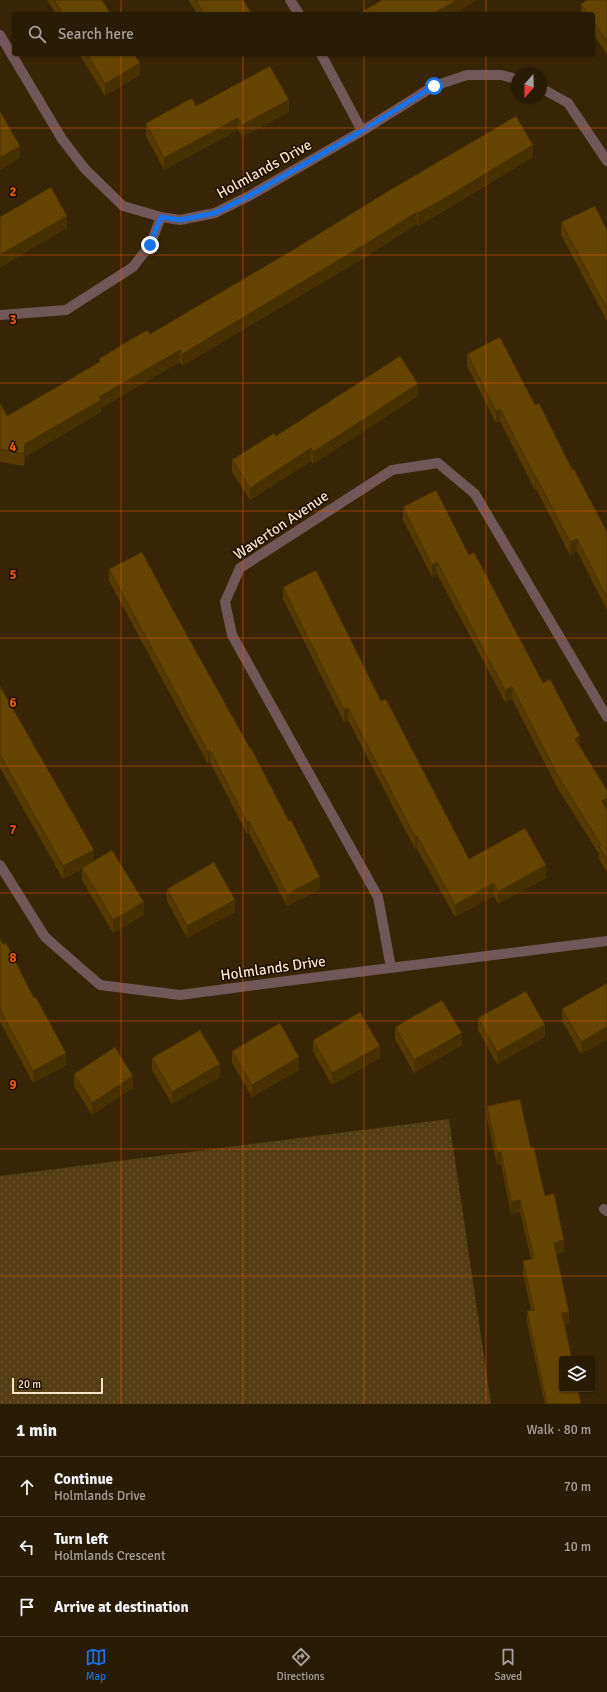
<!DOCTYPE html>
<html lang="en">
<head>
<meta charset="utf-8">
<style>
	body { margin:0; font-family:Signika,sans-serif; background:#31250e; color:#f1f3f6 }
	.controls { position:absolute; right:12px; bottom:12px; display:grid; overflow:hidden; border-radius:4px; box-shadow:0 1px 3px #0004 }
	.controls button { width:36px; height:36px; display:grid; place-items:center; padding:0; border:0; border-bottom:1px solid #453a26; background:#291c04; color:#f1f3f6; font:20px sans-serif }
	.compass { position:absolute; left:511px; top:68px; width:36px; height:36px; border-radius:50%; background:#291c04; box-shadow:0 1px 3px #0004; rotate:200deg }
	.scale { position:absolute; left:12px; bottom:10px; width:91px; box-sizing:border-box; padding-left:4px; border:2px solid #f6e2c6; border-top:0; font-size:11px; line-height:14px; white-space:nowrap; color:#f6e2c6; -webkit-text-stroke:3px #1c0e00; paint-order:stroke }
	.stop { position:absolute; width:12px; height:12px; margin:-9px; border:3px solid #1a73e8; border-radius:50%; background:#fff }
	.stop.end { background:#1a73e8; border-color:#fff; box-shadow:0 1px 4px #0008 }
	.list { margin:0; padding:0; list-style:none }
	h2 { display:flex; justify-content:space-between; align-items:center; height:52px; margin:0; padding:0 16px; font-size:17px }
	h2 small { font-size:13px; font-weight:400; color:#a5a19a }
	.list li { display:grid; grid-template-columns:26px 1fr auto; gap:12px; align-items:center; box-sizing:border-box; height:60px; padding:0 16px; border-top:1px solid #453a26 }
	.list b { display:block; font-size:15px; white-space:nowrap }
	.list p { margin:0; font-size:13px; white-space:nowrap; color:#a5a19a }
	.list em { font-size:13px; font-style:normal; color:#a5a19a }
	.icon { flex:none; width:22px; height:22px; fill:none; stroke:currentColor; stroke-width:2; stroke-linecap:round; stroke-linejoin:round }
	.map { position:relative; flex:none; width:607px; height:1404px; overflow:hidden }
	.search { position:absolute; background:#291c04; box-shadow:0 1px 3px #0004; left:12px; right:12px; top:12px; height:44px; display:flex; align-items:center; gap:10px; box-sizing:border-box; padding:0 14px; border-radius:4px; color:#a5a19a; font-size:15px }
	.sheet { height:232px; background:#291c04 }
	nav { display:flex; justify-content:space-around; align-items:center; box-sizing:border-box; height:56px; border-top:1px solid #453a26; background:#291c04; font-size:11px; color:#a5a19a }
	nav a { display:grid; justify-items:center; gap:2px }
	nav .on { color:#1a73e8 }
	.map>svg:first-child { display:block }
	.grass { fill:url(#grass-dots) }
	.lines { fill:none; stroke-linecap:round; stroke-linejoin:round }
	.minor { stroke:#735657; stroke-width:10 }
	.wall { fill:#573a01 }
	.shaded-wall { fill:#473001 }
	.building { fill:#654401; stroke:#473001 }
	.route { stroke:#1a73e8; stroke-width:5 }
	.grid { fill:none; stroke:#e8590c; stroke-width:1; stroke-opacity:0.55 }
	.labels { text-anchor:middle; stroke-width:3; stroke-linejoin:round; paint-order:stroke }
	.street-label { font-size:15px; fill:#f6e2c6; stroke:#1c0e00 }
	.grid-label { font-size:13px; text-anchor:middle; font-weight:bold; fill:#e8590c; stroke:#1c0e00; stroke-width:3; stroke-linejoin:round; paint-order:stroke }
</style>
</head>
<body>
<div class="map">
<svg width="607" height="1404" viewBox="0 0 607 1404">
	<defs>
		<pattern id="grass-dots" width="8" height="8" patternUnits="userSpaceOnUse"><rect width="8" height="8" fill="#543c13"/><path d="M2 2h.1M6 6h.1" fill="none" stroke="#6d5834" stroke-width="1.8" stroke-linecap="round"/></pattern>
	</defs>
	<rect width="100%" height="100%" fill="#372506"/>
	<path class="grass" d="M 449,1119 L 491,1404 L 0,1404 L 0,1176 Z"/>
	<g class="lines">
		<path class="minor" d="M 290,0 L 299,14
			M 0,35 L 62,139 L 85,169 L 123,206 L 161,217 L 180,220 L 215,213 L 249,196 L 362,131 L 434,86 L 467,75 L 501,75 L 517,79
			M 321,54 L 362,131
			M 541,88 L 568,103 L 607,161
			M 1,315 L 66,310 L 133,267 L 150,245 L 161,217
			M 0,865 L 45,937 L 100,985 L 180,995 L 302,979 L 607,941
			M 391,968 L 378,897 L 232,635 L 225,602 L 240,568 L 392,470 L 438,463 L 475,494 L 607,717
			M 604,1209 L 607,1211"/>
	</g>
	<path class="wall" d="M 47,0 L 102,0 L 111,14 L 56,14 Z
		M 189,0 L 243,0 L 252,14 L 197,14 L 189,1 Z
		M 585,0 L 607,0 L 607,54 L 593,34 L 593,14 L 581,14 L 581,4 L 586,1 Z
		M 79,54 L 134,54 L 140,75 L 105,96 Z
		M 289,112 L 242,137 L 238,130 L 164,170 L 146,136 L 146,123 Z
		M 533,157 L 442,212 L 418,226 L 417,224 L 369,255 L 182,366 L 180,362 L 101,408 L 101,412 L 25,457 L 24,466 L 0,462 L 0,403 L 7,416 L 99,362 L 99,359 L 150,334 Z
		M 561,222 L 607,230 L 607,321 L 561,235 Z
		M 467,354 L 535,405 L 572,469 L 607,532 L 607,610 L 577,551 L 570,555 L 536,489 L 535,490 L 500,421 L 496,423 L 467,366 Z
		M 418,396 L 313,464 L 311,461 L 250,500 L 232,472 L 232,460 L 276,436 Z
		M 403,507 L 469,555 L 580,746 L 607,790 L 607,872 L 599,859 L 599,854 L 558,789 L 512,699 L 505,702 L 437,574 L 432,577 L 403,520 Z
		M 109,569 L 320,889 L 287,906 L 249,833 L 247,834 L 210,762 L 208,764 L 195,740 L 109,581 Z
		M 283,587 L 381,701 L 469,859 L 546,878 L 498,904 L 494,896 L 455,917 L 417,849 L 415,849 L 348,720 L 344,722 L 283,599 Z
		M 0,686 L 94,861 L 144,915 L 113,933 L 82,880 L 82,869 L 63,879 L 0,768 Z
		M 167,889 L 235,912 L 187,938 L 167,901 Z
		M 0,938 L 66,1065 L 33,1083 L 0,1022 Z
		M 607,983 L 581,1054 L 562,1021 L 562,1009 Z
		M 478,1018 L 545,1037 L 497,1064 L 478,1030 Z
		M 395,1027 L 462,1045 L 414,1073 L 395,1039 Z
		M 313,1040 L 380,1058 L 332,1085 L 313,1052 Z
		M 232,1051 L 299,1070 L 252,1097 L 232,1063 Z
		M 152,1058 L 220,1077 L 172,1104 L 152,1070 Z
		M 74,1074 L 133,1088 L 92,1115 L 74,1086 Z
		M 487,1106 L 531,1148 L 545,1196 L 564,1252 L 556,1254 L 569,1324 L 565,1325 L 581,1404 L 545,1404 L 527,1323 L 527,1311 L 531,1310 L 523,1273 L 523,1261 L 531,1259 L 520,1212 L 511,1214 L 501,1164 L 497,1165 L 487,1118 Z"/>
	<path class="shaded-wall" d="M 457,0 L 478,0 L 454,14 L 433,14 Z
		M 140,63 L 140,75 L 105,96 L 105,84 Z
		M 289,100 L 289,112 L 242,137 L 242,125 Z
		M 238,118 L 238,130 L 164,170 L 164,158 Z
		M 533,145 L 533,157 L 418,226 L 418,213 Z
		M 20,146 L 20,158 L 0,170 L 0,158 Z
		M 417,212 L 417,224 L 369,255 L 182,366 L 182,354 Z
		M 67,216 L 67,228 L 0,268 L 0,255 Z
		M 180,350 L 180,362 L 101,408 L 101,412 L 25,457 L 24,466 L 24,454 L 25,444 L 99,397 Z
		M 418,384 L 418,396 L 313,464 L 313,452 Z
		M 500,409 L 500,421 L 496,423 L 496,411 Z
		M 311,448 L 311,461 L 250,500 L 250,488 Z
		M 535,477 L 536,477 L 536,489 L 535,490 Z
		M 577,539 L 577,551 L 570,555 L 570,542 Z
		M 437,562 L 437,574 L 432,577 L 432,565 Z
		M 512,687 L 512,699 L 505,702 L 505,690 Z
		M 348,708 L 348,720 L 344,722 L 344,710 Z
		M 580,736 L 580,748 L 575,739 Z
		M 210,750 L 210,762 L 208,764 L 208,752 Z
		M 607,798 L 607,810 L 602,801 Z
		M 249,821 L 249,833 L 247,834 L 247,822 Z
		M 417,836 L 417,849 L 415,849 L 415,837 Z
		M 94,850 L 94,862 L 63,879 L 63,866 Z
		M 546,865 L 546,878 L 498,904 L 498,892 Z
		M 320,877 L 320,889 L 287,906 L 287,894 Z
		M 494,883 L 494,896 L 455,917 L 455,905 Z
		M 235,900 L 235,912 L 187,938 L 187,926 Z
		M 144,902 L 144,915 L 113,933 L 113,920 Z
		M 545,1025 L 545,1037 L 497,1064 L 497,1052 Z
		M 607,1027 L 607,1040 L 581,1054 L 581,1042 Z
		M 462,1033 L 462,1045 L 414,1073 L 414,1060 Z
		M 380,1046 L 380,1058 L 332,1085 L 332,1073 Z
		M 66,1053 L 66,1065 L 33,1083 L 33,1071 Z
		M 299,1057 L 299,1070 L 252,1097 L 252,1085 Z
		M 220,1064 L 220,1077 L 172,1104 L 172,1092 Z
		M 133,1076 L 133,1088 L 92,1115 L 92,1103 Z
		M 501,1152 L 501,1164 L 497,1165 L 497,1153 Z
		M 520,1200 L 520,1212 L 511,1214 L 511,1202 Z
		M 564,1240 L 564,1252 L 554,1255 L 554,1243 Z
		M 569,1312 L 569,1324 L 562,1326 L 562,1313 Z"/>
	<path class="building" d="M 54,0 L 102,0 L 111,14 L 63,14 Z
		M 196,0 L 243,0 L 252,14 L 204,14 Z
		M 382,0 L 457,0 L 433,14 L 365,14 L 363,11 Z
		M 587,0 L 607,0 L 607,42 L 593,21 L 593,14 L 588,14 L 581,4 Z
		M 87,54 L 134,54 L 140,63 L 105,84 Z
		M 270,66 L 289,100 L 242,125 L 238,118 L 164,158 L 146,123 L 192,98 L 196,106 Z
		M 0,111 L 20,146 L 0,158 Z
		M 516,116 L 533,145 L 442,200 L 418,213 L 417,212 L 369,242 L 182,354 L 180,350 L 99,397 L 101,400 L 25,444 L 24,454 L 0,449 L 0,403 L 7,416 L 101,361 L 99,359 L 123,344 L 147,330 L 150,334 L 296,248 L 380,196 Z
		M 51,187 L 67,216 L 0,255 L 0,217 Z
		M 595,206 L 607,230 L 607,309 L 561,222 Z
		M 500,337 L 535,405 L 539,403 L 572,469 L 574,469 L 607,532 L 607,598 L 577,539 L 570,542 L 536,477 L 535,477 L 500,409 L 496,411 L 467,354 Z
		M 400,356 L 418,384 L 313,452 L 311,448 L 250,488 L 232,460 L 274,433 L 276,436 Z
		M 436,490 L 469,555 L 474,552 L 543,683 L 550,679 L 580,736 L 575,739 L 607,790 L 607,798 L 602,801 L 607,810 L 607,860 L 599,847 L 601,845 L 558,776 L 512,687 L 505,690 L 437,562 L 432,565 L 403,507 Z
		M 142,552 L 178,619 L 250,748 L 251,748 L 289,821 L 291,820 L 320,877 L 287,894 L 249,821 L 247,822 L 210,750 L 208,752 L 195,728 L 109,569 Z
		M 316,570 L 381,701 L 386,699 L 469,859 L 525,828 L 546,865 L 498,892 L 494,883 L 455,905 L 417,836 L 415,837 L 348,708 L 344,710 L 283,587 Z
		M 0,686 L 94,850 L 63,866 L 0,755 Z
		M 112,850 L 144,902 L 113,920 L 82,868 Z
		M 214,862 L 235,900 L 187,926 L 167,889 Z
		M 0,938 L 3,944 L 6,943 L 34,998 L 36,997 L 66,1053 L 33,1071 L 0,1010 Z
		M 607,983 L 607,1027 L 581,1042 L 562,1009 Z
		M 526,991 L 545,1025 L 497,1052 L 478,1018 Z
		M 442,1000 L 462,1033 L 414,1060 L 395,1027 Z
		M 360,1012 L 380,1046 L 332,1073 L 313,1040 Z
		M 280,1023 L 299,1057 L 252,1085 L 232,1051 Z
		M 200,1030 L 220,1064 L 172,1092 L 152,1058 Z
		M 115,1047 L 133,1076 L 92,1103 L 74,1074 Z
		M 520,1099 L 531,1148 L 534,1147 L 545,1196 L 554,1193 L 564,1240 L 554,1243 L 569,1312 L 562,1313 L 572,1359 L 562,1359 L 562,1389 L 578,1389 L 581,1404 L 547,1404 L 527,1311 L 534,1310 L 523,1261 L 534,1258 L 520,1200 L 511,1202 L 501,1152 L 497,1153 L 487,1106 Z"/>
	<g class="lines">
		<path class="route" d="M 150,245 L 161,217 L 180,220 L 215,213 L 249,196 L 362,131 L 434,86"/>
	</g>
	<path class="grid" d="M 121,0 L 121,14M 243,0 L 243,14M 364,0 L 364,14M 486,0 L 486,14M 121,54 L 121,1404M 243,54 L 243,1404M 364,54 L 364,1404M 486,54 L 486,1404M 0,128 L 607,128M 0,255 L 607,255M 0,383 L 607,383M 0,511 L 607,511M 0,638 L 607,638M 0,766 L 607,766M 0,893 L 607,893M 0,1021 L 607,1021M 0,1149 L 607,1149M 0,1276 L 607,1276"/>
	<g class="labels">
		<g class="street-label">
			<text transform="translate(264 169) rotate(-29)" y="5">Holmlands Drive</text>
			<text transform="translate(281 525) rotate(-34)" y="5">Waverton Avenue</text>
			<text transform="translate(273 968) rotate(-8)" y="5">Holmlands Drive</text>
		</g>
	</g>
	<g class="grid-label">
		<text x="13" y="196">2</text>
		<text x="13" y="324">3</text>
		<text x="13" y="451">4</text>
		<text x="13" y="579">5</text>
		<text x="13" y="707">6</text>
		<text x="13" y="834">7</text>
		<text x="13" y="962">8</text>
		<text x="13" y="1089">9</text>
	</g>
</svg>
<div class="controls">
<button><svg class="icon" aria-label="layers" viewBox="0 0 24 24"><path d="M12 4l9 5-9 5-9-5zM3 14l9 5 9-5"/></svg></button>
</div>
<svg class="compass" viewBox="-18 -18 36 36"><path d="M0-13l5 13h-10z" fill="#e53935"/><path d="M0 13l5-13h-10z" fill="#a5a19a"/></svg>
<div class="scale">20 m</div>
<div class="stop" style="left:434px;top:86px"></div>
<div class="stop end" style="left:150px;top:245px"></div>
<div class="search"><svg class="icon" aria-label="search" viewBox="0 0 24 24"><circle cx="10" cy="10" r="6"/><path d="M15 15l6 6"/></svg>Search here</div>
</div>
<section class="sheet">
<h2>1 min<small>Walk · 80 m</small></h2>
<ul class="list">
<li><svg class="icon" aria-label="ahead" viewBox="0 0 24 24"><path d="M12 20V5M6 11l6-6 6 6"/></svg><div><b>Continue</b><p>Holmlands Drive</p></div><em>70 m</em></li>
<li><svg class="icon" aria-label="left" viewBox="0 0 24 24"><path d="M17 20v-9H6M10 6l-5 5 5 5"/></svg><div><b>Turn left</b><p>Holmlands Crescent</p></div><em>10 m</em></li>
<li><svg class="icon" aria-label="arrive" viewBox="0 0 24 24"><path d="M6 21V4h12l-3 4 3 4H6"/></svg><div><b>Arrive at destination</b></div></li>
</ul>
</section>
<nav>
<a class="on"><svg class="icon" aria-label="map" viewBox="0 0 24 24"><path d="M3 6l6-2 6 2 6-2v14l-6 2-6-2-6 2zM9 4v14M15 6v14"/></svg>Map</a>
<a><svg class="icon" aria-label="directions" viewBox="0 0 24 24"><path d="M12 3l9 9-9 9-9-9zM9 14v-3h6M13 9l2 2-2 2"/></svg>Directions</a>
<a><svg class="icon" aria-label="saved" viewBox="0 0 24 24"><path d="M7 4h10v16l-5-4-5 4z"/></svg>Saved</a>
</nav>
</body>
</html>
